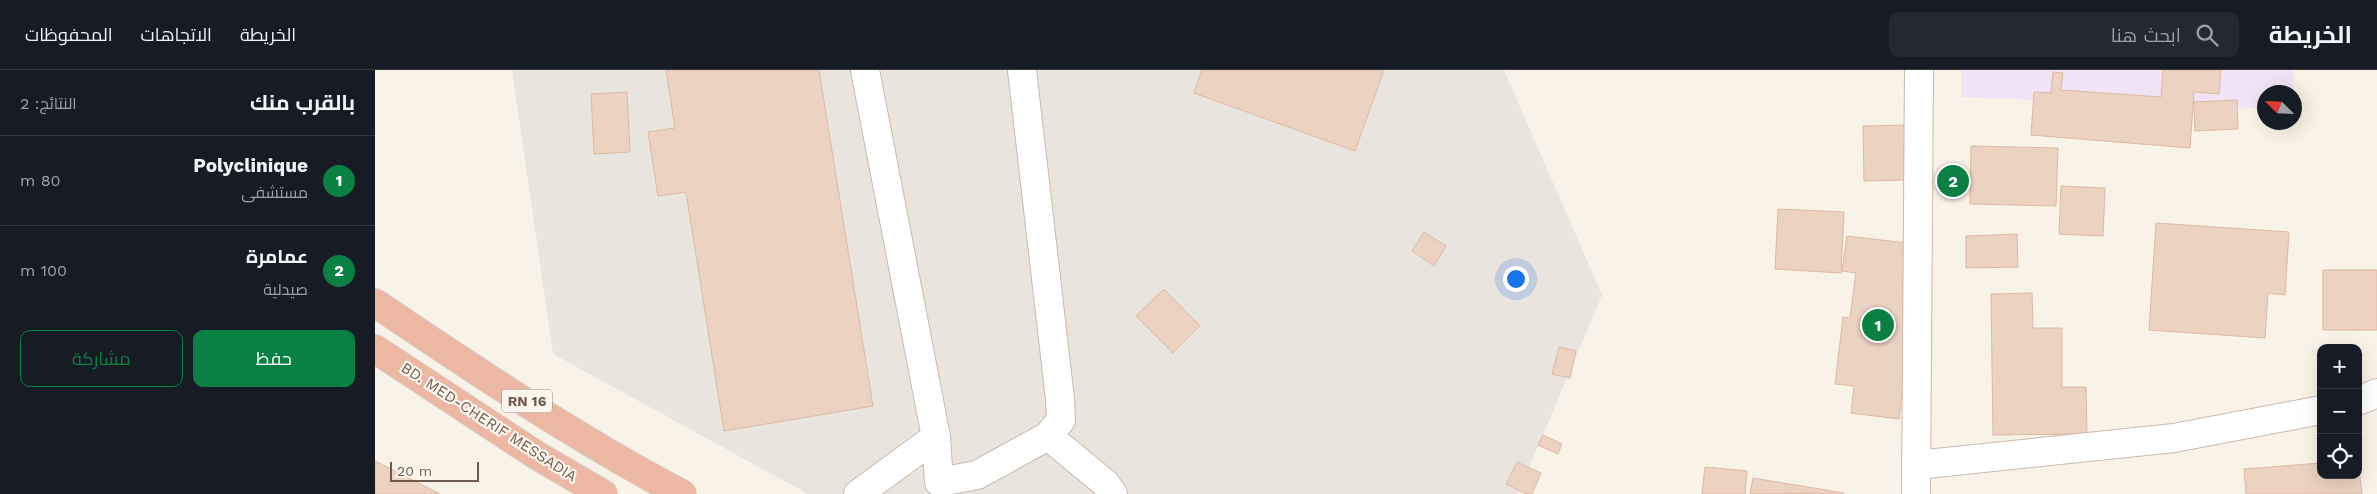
<!DOCTYPE html>
<html lang="ar">
<head>
<meta charset="utf-8">
<style>
	body { margin:0; font-family:"Work Sans",Cairo,sans-serif; background:#242831; color:#f1f3f6; direction:rtl }
	.controls { position:absolute; right:15px; bottom:15px; display:grid; overflow:hidden; border-radius:10px; box-shadow:0 5px 20px #0002 }
	.controls button { width:45px; height:45px; display:grid; place-items:center; padding:0; border:0; border-bottom:1px solid #363941; background:#171b24; color:#f1f3f6; font:25px sans-serif }
	.compass { position:absolute; left:1882px; top:15px; width:45px; height:45px; border-radius:50%; background:#171b24; box-shadow:0 5px 20px #0002; rotate:294deg }
	.scale { position:absolute; left:15px; bottom:12px; width:89px; box-sizing:border-box; padding-left:5px; border:2px solid #6f5a4e; border-top:0; font-size:14px; line-height:18px; white-space:nowrap; color:#6f5a4e; -webkit-text-stroke:4px #fdf6ec; paint-order:stroke }
	.you { position:absolute; left:1140px; top:208px; width:18px; height:18px; margin:-12px; border:4px solid #fff; border-radius:50%; background:#1a73e8; box-shadow:0 0 0 8px #1a73e833 }
	.badge { display:grid; place-items:center; width:32px; height:32px; border-radius:50%; background:#0b8043; color:#fff; font-size:16px; font-weight:700 }
	.pin { position:absolute; translate:-50% -50%; border:2px solid #fff; box-shadow:0 1px 5px #0006 }
	.list { margin:0; padding:0; list-style:none }
	h2 { display:flex; justify-content:space-between; align-items:center; height:65px; margin:0; padding:0 20px; font-size:21px }
	h2 small { font-size:16px; font-weight:400; color:#9ea1a6 }
	.list li { display:grid; grid-template-columns:32px 1fr auto; gap:15px; align-items:center; box-sizing:border-box; height:90px; padding:0 20px; border-top:1px solid #363941 }
	.list b { display:block; font-size:19px; white-space:nowrap }
	.list p { margin:0; font-size:16px; white-space:nowrap; color:#9ea1a6 }
	.list em { font-size:16px; font-style:normal; color:#9ea1a6 }
	.actions { display:flex; gap:10px; padding:15px 20px }
	.actions a { flex:1; padding:11px 0; border:1px solid #0b8043; border-radius:10px; text-align:center; font-size:18px; color:#0b8043 }
	.actions .main { background:#0b8043; color:#fff }
	.icon { flex:none; width:28px; height:28px; fill:none; stroke:currentColor; stroke-width:2; stroke-linecap:round; stroke-linejoin:round }
	.map { position:relative; flex:none; width:2002px; height:424px; overflow:hidden; direction:ltr }
	header { display:flex; align-items:center; gap:30px; box-sizing:border-box; height:70px; padding:0 25px; background:#171b24; border-bottom:1px solid #363941 }
	header strong { font-size:24px }
	nav { display:flex; gap:28px; margin-inline-start:auto; font-size:18px }
	.search { width:350px; height:45px; background:#242831; display:flex; align-items:center; gap:12px; box-sizing:border-box; padding:0 18px; border-radius:10px; color:#9ea1a6; font-size:19px }
	main { display:flex }
	aside { flex:1; background:#171b24 }
	.map>svg:first-child { display:block }
	.industrial { fill:#eae4df }
	.education { fill:#efe3f5 }
	.building { fill:#ebd2c1; stroke:#dcbaa3 }
	.lines { fill:none; stroke-linecap:round; stroke-linejoin:round }
	.minor-casing { stroke:#c9baad; stroke-width:30 }
	.highway-casing { stroke:#d7d1cd; stroke-width:30 }
	.minor { stroke:#fff; stroke-width:28 }
	.highway { stroke:#ecb8a4; stroke-width:28 }
	.labels { text-anchor:middle; stroke-width:4.5; stroke-linejoin:round; paint-order:stroke }
	.shield { fill:#fdf6ec; stroke:#9a897d; stroke-width:1 }
	.shield-label { font-size:14px; font-weight:bold; fill:#6f5a4e }
	.street-label { font-size:15px; fill:#6f5a4e; stroke:#fdf6ec }
</style>
</head>
<body>
<header>
<strong>الخريطة</strong>
<div class="search"><svg class="icon" aria-label="search" viewBox="0 0 24 24"><circle cx="10" cy="10" r="6"/><path d="M15 15l6 6"/></svg>ابحث هنا</div>
<nav><a>الخريطة</a><a>الاتجاهات</a><a>المحفوظات</a></nav>
</header>
<main>
<div class="map">
<svg width="2002" height="424" viewBox="0 0 2002 424">
	<rect width="100%" height="100%" fill="#f9f2e6"/>
	<path class="industrial" d="M 137,0 L 1129,0 L 1227,225 L 1143,424 L 433,424 L 178,284 Z"/>
	<path class="education" d="M 1586,0 L 1918,0 L 1919,22 L 1890,22 L 1889,38 L 1586,27 Z"/>
	<path class="building" d="M 291,0 L 444,0 L 498,336 L 349,361 L 311,122 L 283,126 L 273,62 L 300,58 Z
		M 827,0 L 1009,0 L 980,81 L 819,23 Z
		M 1788,0 L 1846,0 L 1844,24 L 1819,22 L 1815,78 L 1656,65 L 1659,22 L 1676,23 L 1678,2 L 1688,3 L 1686,20 L 1786,27 Z
		M 252,22 L 255,82 L 219,84 L 216,24 Z
		M 1862,30 L 1863,59 L 1820,61 L 1819,32 Z
		M 1534,55 L 1534,110 L 1489,111 L 1488,56 Z
		M 1596,76 L 1683,78 L 1681,136 L 1595,134 Z
		M 1686,116 L 1730,118 L 1728,166 L 1684,164 Z
		M 1403,139 L 1469,142 L 1466,203 L 1400,199 Z
		M 1781,153 L 1914,162 L 1910,225 L 1893,223 L 1890,268 L 1774,260 Z
		M 1049,162 L 1071,176 L 1059,196 L 1037,181 Z
		M 1642,164 L 1643,197 L 1591,198 L 1591,166 Z
		M 1472,166 L 1549,175 L 1535,262 L 1524,349 L 1476,343 L 1479,316 L 1460,314 L 1468,247 L 1475,248 L 1481,203 L 1467,201 Z
		M 1948,200 L 2002,200 L 2002,260 L 1948,260 Z
		M 789,219 L 825,256 L 798,283 L 761,246 Z
		M 1657,223 L 1658,258 L 1687,258 L 1687,317 L 1711,317 L 1712,364 L 1618,365 L 1616,224 Z
		M 1184,277 L 1201,281 L 1195,308 L 1177,304 Z
		M 1168,365 L 1187,374 L 1183,384 L 1163,375 Z
		M 1983,390 L 1987,424 L 1871,424 L 1869,399 L 1946,393 L 1946,405 L 1983,405 Z
		M 0,391 L 65,424 L 0,424 Z
		M 1142,392 L 1166,403 L 1157,424 L 1151,424 L 1131,414 Z
		M 1330,397 L 1372,401 L 1370,424 L 1327,424 Z
		M 1378,408 L 1469,423 L 1375,424 Z"/>
	<g class="lines">
		<g class="minor-casing">
			<path id="minor" d="M 490,0 L 561,367
				M 1983,331 L 2002,323
				M 673,366 L 730,413 L 738,424
				M 1542,395 L 1799,368 L 1946,340
				M 483,424 L 561,367 L 564,412 L 602,405 L 673,366 L 686,350 L 685,329 L 647,0
				M 1541,424 L 1544,0"/>
		</g>
		<g class="highway-casing">
			<path id="highway" d="M 0,233 C 98,299 202,369 307,424
				M 0,279 L 161,385 L 228,424"/>
		</g>
		<use href="#minor" class="minor"/>
		<use href="#highway" class="highway"/>
	</g>
	<g class="labels">
		<rect class="shield" x="127" y="319.5" width="50" height="23" rx="4"/>
		<g class="shield-label">
			<text x="152" y="336">RN 16</text>
		</g>
		<g class="street-label">
			<text transform="translate(114 352) rotate(33)" y="5">BD. MED-CHERIF MESSADIA</text>
		</g>
	</g>
</svg>
<div class="controls">
<button>+</button>
<button>−</button>
<button><svg class="icon" aria-label="locate" viewBox="0 0 24 24"><circle cx="12" cy="12" r="6"/><path d="M12 2v4M12 18v4M2 12h4M18 12h4"/></svg></button>
</div>
<svg class="compass" viewBox="-18 -18 36 36"><path d="M0-13l5 13h-10z" fill="#e53935"/><path d="M0 13l5-13h-10z" fill="#9ea1a6"/></svg>
<div class="scale">20 m</div>
<div class="you"></div>
<div class="pin badge" style="left:1503px;top:255px">1</div>
<div class="pin badge" style="left:1578px;top:111px">2</div>
</div>
<aside>
<h2>بالقرب منك<small>النتائج: 2</small></h2>
<ul class="list">
<li><span class="badge">1</span><div><b>Polyclinique</b><p>مستشفى</p></div><em>80 m</em></li>
<li><span class="badge">2</span><div><b>عمامرة</b><p>صيدلية</p></div><em>100 m</em></li>
</ul>
<div class="actions"><a class="main">حفظ</a><a>مشاركة</a></div>
</aside>
</main>
</body>
</html>
